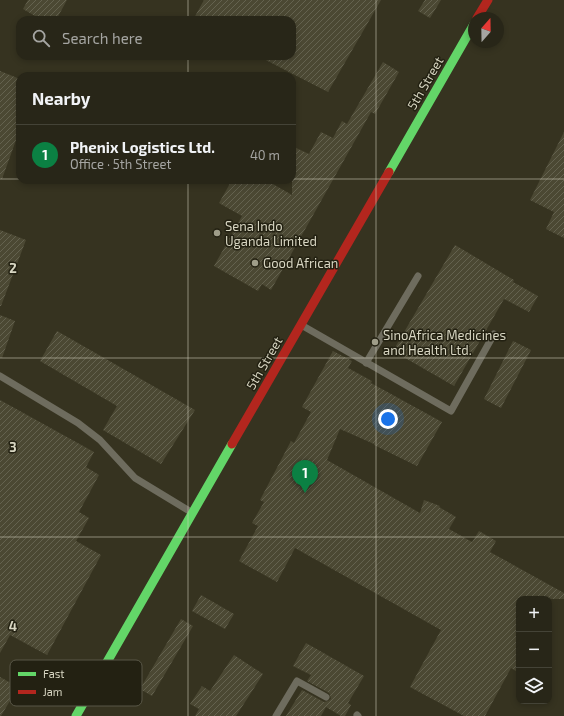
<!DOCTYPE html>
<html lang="en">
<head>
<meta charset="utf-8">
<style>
	body { margin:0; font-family:"Exo 2",sans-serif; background:#302e21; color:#f1f3f6 }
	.controls { position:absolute; right:12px; bottom:12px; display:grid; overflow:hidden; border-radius:8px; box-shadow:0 2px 6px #0003 }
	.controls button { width:36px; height:36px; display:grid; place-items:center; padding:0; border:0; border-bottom:1px solid #444337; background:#282618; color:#f1f3f6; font:20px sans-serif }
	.compass { position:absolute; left:468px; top:12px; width:36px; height:36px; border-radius:50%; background:#282618; box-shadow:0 2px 6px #0003; rotate:20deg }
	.you { position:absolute; left:388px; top:419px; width:14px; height:14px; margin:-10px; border:3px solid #fff; border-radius:50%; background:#1a73e8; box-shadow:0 0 0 6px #1a73e833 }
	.badge { display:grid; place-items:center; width:26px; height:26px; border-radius:50%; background:#0b8043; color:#fff; font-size:13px; font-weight:700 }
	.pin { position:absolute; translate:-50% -33px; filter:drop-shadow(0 1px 2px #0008) }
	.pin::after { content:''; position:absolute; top:21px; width:14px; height:12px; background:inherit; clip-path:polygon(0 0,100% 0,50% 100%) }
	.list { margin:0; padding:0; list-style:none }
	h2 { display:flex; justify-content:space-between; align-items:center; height:52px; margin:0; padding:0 16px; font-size:17px }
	h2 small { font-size:13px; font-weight:400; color:#a5a5a2 }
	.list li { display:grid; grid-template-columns:26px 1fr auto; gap:12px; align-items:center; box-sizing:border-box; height:60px; padding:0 16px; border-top:1px solid #444337 }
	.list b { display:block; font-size:15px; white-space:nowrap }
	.list p { margin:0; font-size:13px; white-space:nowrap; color:#a5a5a2 }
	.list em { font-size:13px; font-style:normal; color:#a5a5a2 }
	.icon { flex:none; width:22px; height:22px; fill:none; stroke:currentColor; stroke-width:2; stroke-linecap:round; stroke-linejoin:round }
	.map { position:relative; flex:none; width:564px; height:716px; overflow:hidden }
	.search { position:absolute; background:#282618; box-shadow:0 2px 6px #0003; left:16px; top:16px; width:280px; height:44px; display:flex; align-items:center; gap:10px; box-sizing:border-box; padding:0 14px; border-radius:12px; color:#a5a5a2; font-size:15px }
	.panel { position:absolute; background:#282618; box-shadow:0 2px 6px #0003; left:16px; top:72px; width:280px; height:112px; border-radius:12px }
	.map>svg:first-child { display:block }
	.building { fill:url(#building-hatch) }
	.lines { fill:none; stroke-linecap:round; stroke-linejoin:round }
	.lane { stroke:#6e6c5e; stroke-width:7 }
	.fast { stroke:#63d668; stroke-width:9 }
	.jam { stroke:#b3261e; stroke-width:9 }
	.grid { fill:none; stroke:#d8d6c2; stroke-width:1; stroke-opacity:0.55 }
	.poi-dot { fill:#9f9d89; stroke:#232112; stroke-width:1.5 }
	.labels { text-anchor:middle; stroke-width:3; stroke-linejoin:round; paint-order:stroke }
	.street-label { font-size:13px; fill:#d8d6c2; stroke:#232112 }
	.poi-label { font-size:13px; fill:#d8d6c2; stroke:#232112; text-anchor:start }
	.key { fill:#232112; stroke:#595747; stroke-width:1 }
	.key-label { font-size:11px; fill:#d8d6c2 }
	.grid-label { font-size:13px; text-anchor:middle; font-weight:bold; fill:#d8d6c2; stroke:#232112; stroke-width:3; stroke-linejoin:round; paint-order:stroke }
</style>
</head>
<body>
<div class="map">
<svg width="564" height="716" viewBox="0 0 564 716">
	<defs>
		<pattern id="building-hatch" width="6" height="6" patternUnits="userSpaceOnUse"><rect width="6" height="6" fill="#4b4833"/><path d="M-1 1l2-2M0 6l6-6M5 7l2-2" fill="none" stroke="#64624f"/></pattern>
	</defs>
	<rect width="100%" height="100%" fill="#363320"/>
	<path class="building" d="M 28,0 L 67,0 L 56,20 L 42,20 L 23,9 Z
		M 204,0 L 381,0 L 328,92 L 258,56 L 292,56 L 292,20 L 193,20 Z
		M 425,0 L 441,0 L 430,18 L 418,11 Z
		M 383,62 L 399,72 L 375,114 L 371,112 L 271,290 L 262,284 L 258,291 L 214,266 L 242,216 L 219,203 L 232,180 L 266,180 L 292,195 L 292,146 L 309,154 L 321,132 L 333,138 L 342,121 L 347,124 Z
		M 0,71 L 20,79 L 20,129 L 2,179 L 0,178 Z
		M 564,132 L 564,238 L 546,229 L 554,212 L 530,200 Z
		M 0,230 L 26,240 L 1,306 L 0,306 Z
		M 455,245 L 514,280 L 513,282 L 538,296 L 529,312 L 504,299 L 454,386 L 393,351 Z
		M 0,315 L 15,321 L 2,358 L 0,358 Z
		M 57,331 L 195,410 L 161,464 L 103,430 L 117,406 L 40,361 Z
		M 513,341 L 531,350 L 501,408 L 484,399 Z
		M 333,351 L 352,361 L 348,368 L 372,381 L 371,383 L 442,422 L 417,466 L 374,445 L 374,444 L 340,429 L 327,460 L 420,513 L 424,500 L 440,506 L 439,507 L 456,517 L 449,529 L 472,542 L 479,531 L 496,541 L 490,552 L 564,593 L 564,599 L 519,599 L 519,673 L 511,668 L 485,716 L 464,716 L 410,687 L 441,630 L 295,548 L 277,582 L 239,561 L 258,526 L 252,523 L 264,502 L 260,500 L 291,441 L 294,443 L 311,412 L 302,407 Z
		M 0,400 L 94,452 L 86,467 L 99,475 L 79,512 L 89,518 L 76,541 L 101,555 L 47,655 L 10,635 L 0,653 Z
		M 201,595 L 234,614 L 225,629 L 192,611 Z
		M 181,619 L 193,626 L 152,696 L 140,689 Z
		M 306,643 L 364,676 L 348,703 L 351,705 L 345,716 L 341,716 L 326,707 L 321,716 L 286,716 L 302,690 L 324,702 L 328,701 L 331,699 L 330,695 L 329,693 L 307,681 L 311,675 L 293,666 Z
		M 234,655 L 263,674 L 236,716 L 195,716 L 199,709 L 190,704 L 202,686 L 210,691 Z
		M 0,677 L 18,687 L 1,716 L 0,716 Z"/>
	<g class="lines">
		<path class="lane" d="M 303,326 L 451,411 L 494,334
			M 366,363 L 418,276
			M 0,376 L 78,423 L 100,440 L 135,478 L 191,512
			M 357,715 L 358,716
			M 276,716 L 297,681 L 326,697"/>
		<path class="fast" d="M 389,172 L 474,24
			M 76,716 L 232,444"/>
		<path class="jam" d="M 477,18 L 488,0
			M 232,444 L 389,172"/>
	</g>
	<path class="grid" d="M 188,0 L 188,20M 376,0 L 376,716M 188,56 L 188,76M 0,179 L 20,179M 292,179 L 564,179M 188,180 L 188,716M 0,358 L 564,358M 0,537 L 564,537"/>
	<g class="poi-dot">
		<circle cx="217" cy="233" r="4"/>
		<circle cx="255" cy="263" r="4"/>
		<circle cx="375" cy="342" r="4"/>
	</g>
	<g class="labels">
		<g class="street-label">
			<text transform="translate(425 83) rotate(-60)" y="5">5th Street</text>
			<text transform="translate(264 363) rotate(-60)" y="5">5th Street</text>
		</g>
		<g class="poi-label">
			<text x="225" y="231">Sena Indo<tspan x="225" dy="15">Uganda Limited</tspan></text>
			<text x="263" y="268">Good African</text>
			<text x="383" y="340">SinoAfrica Medicines<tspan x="383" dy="15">and Health Ltd.</tspan></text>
		</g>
	</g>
	<rect x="10" y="660" width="132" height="46" rx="6" class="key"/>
	<rect x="18" y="672" width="18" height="4" fill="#63d668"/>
	<rect x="18" y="690" width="18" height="4" fill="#b3261e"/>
	<g class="key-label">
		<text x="43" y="678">Fast</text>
		<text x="43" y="696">Jam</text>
	</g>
	<g class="grid-label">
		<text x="13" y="273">2</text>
		<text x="13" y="452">3</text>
		<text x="13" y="631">4</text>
	</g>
</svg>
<div class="controls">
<button>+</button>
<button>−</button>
<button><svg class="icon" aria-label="layers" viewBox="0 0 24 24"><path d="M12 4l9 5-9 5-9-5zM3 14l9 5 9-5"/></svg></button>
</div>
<svg class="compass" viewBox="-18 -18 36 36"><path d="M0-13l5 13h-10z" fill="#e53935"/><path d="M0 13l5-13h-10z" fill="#a5a5a2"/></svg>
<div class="you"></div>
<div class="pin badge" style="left:305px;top:493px">1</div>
<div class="search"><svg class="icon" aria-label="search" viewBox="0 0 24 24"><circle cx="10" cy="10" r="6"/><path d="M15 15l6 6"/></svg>Search here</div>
<section class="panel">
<h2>Nearby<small></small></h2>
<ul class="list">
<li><span class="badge">1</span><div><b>Phenix Logistics Ltd.</b><p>Office · 5th Street</p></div><em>40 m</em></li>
</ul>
</section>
</div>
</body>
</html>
